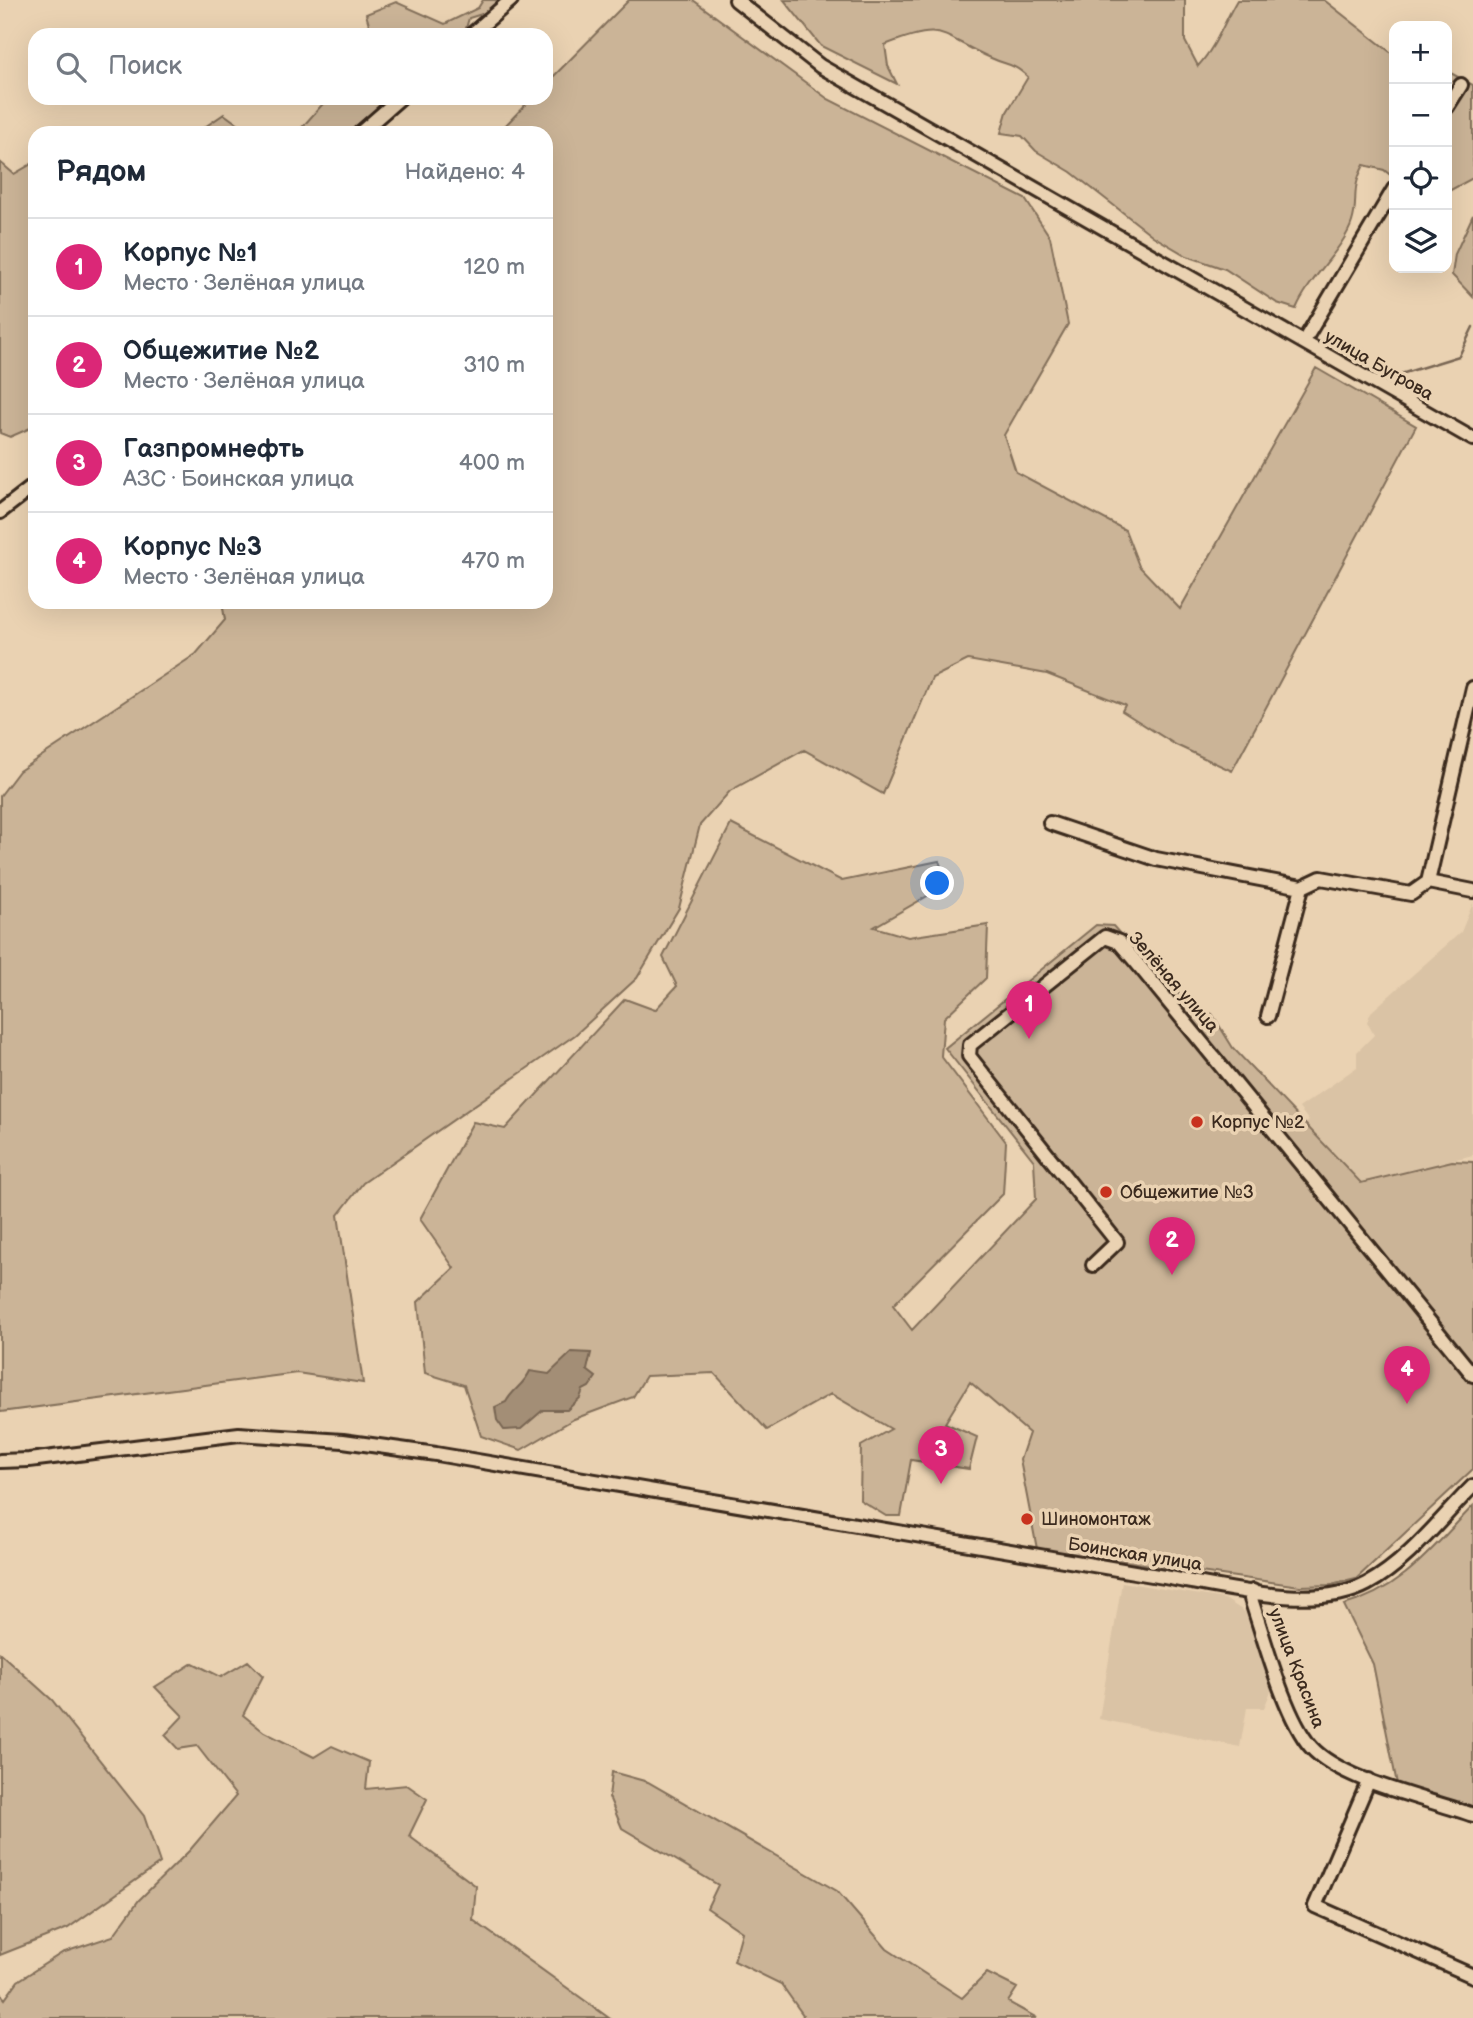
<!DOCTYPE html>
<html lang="ru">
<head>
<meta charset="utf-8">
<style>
	body { margin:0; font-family:"Balsamiq Sans",sans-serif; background:#f6f6f7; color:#1f2937 }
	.controls { position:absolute; right:21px; top:21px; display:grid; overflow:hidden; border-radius:14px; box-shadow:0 7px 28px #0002 }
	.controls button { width:63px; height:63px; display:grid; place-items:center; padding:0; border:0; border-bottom:2px solid #e0e1e3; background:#fff; color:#1f2937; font:35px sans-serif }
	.you { position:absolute; left:938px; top:884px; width:24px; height:24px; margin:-18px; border:5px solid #fff; border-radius:50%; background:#1a73e8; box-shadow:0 0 0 10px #1a73e833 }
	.badge { display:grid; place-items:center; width:46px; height:46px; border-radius:50%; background:#db2777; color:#fff; font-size:23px; font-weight:700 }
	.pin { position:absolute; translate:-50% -58px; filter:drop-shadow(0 2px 4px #0008) }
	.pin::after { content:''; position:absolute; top:37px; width:24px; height:21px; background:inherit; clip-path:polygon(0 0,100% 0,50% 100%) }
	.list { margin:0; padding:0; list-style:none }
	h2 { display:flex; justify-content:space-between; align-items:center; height:91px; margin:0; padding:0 28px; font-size:30px }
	h2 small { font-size:23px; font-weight:400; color:#747a83 }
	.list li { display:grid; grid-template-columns:46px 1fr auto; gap:21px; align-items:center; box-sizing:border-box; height:98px; padding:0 28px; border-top:2px solid #e0e1e3 }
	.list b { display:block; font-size:26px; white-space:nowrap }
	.list p { margin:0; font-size:23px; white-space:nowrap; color:#747a83 }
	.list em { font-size:23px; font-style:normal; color:#747a83 }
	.icon { flex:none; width:38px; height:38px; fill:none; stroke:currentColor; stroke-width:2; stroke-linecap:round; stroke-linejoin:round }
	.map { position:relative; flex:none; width:1473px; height:2018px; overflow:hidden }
	.search { position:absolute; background:#fff; box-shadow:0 7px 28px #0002; left:28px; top:28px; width:525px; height:77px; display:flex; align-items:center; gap:18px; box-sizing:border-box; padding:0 24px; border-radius:21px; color:#747a83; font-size:26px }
	.panel { position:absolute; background:#fff; box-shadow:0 7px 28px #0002; left:28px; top:126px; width:525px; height:483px; border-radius:21px }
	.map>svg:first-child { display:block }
	.built { fill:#dac3a5 }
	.green { fill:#cbb497; stroke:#836f5a; stroke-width:2 }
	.water { fill:#a38e76; stroke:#796653; stroke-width:2 }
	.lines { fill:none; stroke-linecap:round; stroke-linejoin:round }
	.stream { stroke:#796653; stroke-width:2.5 }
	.minor-casing { stroke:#3b2a1e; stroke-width:18 }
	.minor { stroke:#ead2b2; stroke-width:12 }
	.poi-dot { fill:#c8321e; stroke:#ead2b2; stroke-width:2.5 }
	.labels { text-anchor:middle; stroke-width:7; stroke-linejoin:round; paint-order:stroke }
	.street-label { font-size:18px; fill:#3b2a1e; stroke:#ead2b2 }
	.poi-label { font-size:18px; fill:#3b2a1e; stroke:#ead2b2; text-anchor:start }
</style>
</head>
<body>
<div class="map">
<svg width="1473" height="2018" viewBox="0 0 1473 2018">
	<rect width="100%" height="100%" fill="#ead2b2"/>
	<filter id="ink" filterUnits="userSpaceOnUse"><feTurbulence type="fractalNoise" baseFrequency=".0143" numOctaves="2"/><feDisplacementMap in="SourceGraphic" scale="14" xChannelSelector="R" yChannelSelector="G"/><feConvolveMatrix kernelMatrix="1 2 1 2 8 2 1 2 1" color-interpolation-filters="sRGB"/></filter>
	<g filter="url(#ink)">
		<path class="built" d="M 1473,903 L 1473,1155 L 1361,1183 L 1305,1124 L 1309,1121 L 1299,1108 L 1357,1067 L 1357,1052 L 1374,1035 L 1367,1022 L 1371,1012 L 1461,932 Z
			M 1122,1582 L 1225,1599 L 1245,1612 L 1273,1686 L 1264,1708 L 1247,1708 L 1240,1747 L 1099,1719 Z"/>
		<path class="green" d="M 483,0 L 503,0 L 485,13 L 469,18 L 464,35 L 372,35 L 366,14 L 396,2 L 445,24 L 478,8 Z
			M 629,0 L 693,0 L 828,99 L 1025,199 L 1050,237 L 1068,324 L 1004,435 L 1016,472 L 1125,530 L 1139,566 L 1180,609 L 1316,368 L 1416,426 L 1232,771 L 1176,745 L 1122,711 L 1125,705 L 1047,674 L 968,660 L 932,678 L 883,794 L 804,750 L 730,791 L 700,825 L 679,908 L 637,978 L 575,1035 L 363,1183 L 338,1215 L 363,1383 L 297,1373 L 0,1412 L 0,796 L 19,771 L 196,654 L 225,620 L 222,602 L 546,602 L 546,133 L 498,133 L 532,98 L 546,98 L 546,84 Z
			M 784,0 L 1185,0 L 1185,41 L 1198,66 C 1216,47 1224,22 1237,0 L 1324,0 L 1394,55 L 1394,178 L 1384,170 L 1364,165 C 1350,191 1359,200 1352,222 C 1344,248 1309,278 1296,309 L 1277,303 L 1225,269 L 1187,256 L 1153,236 L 1071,172 L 1036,151 L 1022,136 L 1001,133 L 1007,112 L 1028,77 C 1012,62 1008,66 991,58 C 938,35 946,21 885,45 L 888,66 L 897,84 L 821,46 Z
			M 1447,71 L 1473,85 L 1473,178 L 1447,192 Z
			M 328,98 L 389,98 L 348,133 L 297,133 Z
			M 224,114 L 250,133 L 196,133 Z
			M 0,162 L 14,174 L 35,162 L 35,426 L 10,437 L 0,433 Z
			M 1473,215 L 1473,297 L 1452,275 L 1455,254 Z
			M 731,824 L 842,881 L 939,861 L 948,884 L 874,927 L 908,937 L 988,925 L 986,978 L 944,1018 L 941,1056 L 1006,1142 L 1003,1194 L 893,1305 L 912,1330 L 1036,1199 L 1034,1161 L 945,1048 L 1096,925 L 1113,926 L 1138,954 L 1148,954 L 1191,1009 L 1212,1014 L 1233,1048 L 1361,1183 L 1452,1161 L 1473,1162 L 1473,1469 L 1356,1579 L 1331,1585 L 1300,1586 L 1037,1549 L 1020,1460 L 1029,1433 L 970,1382 L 945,1423 L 977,1437 L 969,1469 L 911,1460 L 901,1516 L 886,1516 L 860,1500 L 861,1446 L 891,1429 L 831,1394 L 767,1430 L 714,1373 L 646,1376 L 633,1397 L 574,1419 L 521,1450 L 481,1436 L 464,1385 L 425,1373 L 418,1302 L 454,1268 L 420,1219 L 473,1122 L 505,1129 L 625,999 L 655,1010 L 677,986 L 663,957 Z
			M 1473,1506 L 1473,1812 L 1397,1784 L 1373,1664 L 1344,1605 C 1403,1589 1432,1548 1473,1506 Z
			M 0,1653 L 52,1700 L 144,1816 L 160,1863 L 68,1928 L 0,1955 Z
			M 248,1661 L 263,1676 L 243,1715 L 264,1732 L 314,1757 L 332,1746 L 369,1762 L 366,1789 L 407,1785 L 427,1799 L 409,1836 L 476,1886 L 473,1920 L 609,2018 L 0,2018 L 0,1993 L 5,1999 L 18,1981 L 62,1953 L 113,1936 L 139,1900 L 190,1850 L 236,1796 L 197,1746 L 178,1749 L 165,1735 L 183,1716 L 155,1687 L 193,1663 L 221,1677 Z
			M 612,1772 L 648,1782 L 837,1891 L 887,1949 L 962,1998 L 987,1973 L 1017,1988 L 1008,2002 L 1037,2018 L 802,2018 L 803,2015 L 781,1984 L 734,1961 L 742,1932 L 707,1908 L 718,1885 L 622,1828 L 609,1797 Z"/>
		<path class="water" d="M 572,1352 L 591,1353 L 587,1370 L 596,1377 L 589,1387 L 583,1390 L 580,1398 L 567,1410 L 543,1410 L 521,1429 L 504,1430 L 497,1420 L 495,1407 L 506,1402 C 513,1389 524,1385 530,1371 L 549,1374 Z"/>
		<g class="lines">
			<path class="stream" d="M 1401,374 L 1459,356 L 1473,327"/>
			<g class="minor-casing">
				<path id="minor" d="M 736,0 L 820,66 L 1473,439
					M 471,35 L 511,0
					M 1447,107 L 1461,85
					M 360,133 L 400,98
					M 1304,341 L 1394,189
					M 0,512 L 35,485
					M 1050,823 L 1156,859 L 1302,887 L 1321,878 L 1411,894 L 1428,882 L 1473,891
					M 1428,882 L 1473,688
					M 1268,1016 L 1302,887
					M 1093,1265 L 1117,1242 L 969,1056 L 970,1045 L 1105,937 L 1119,942 L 1136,962 L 1473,1375
					M 0,1461 L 29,1460 L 239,1434 L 343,1441 L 436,1454 L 1158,1576 C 1216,1585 1313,1613 1367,1584 C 1408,1562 1441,1518 1473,1486
					M 1253,1591 L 1251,1599 C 1264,1638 1285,1718 1311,1747 C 1341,1781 1430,1799 1473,1815
					M 1369,1780 L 1315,1906 L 1473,1976"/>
			</g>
			<use href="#minor" class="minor"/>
		</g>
	</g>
	<g class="poi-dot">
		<circle cx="1197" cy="1122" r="7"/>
		<circle cx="1106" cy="1192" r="7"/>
		<circle cx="1027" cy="1519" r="7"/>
	</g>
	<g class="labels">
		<g class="street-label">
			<text transform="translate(1379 365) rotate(30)" y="6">улица Бугрова</text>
			<text transform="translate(1174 982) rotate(49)" y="6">Зелёная улица</text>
			<text transform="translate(1135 1554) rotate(9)" y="6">Боинская улица</text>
			<text transform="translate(1297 1668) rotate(69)" y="6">улица Красина</text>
		</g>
		<g class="poi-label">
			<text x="1211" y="1128">Корпус №2</text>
			<text x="1120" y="1198">Общежитие №3</text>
			<text x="1041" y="1525">Шиномонтаж</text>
		</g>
	</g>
</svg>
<div class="controls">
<button>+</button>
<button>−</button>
<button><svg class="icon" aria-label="locate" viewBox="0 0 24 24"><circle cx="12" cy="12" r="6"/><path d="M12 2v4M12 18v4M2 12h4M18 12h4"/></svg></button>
<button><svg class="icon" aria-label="layers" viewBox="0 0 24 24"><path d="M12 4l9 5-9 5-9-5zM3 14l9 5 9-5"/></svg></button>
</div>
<div class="you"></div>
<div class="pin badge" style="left:1029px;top:1039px">1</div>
<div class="pin badge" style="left:1172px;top:1275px">2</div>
<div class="pin badge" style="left:941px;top:1484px">3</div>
<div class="pin badge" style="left:1407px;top:1404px">4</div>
<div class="search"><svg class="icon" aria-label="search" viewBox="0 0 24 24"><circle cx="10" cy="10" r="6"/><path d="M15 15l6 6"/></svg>Поиск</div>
<section class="panel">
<h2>Рядом<small>Найдено: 4</small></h2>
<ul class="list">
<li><span class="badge">1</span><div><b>Корпус №1</b><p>Место · Зелёная улица</p></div><em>120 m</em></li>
<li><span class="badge">2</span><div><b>Общежитие №2</b><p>Место · Зелёная улица</p></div><em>310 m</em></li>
<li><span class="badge">3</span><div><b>Газпромнефть</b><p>АЗС · Боинская улица</p></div><em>400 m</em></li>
<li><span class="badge">4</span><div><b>Корпус №3</b><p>Место · Зелёная улица</p></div><em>470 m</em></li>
</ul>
</section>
</div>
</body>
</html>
